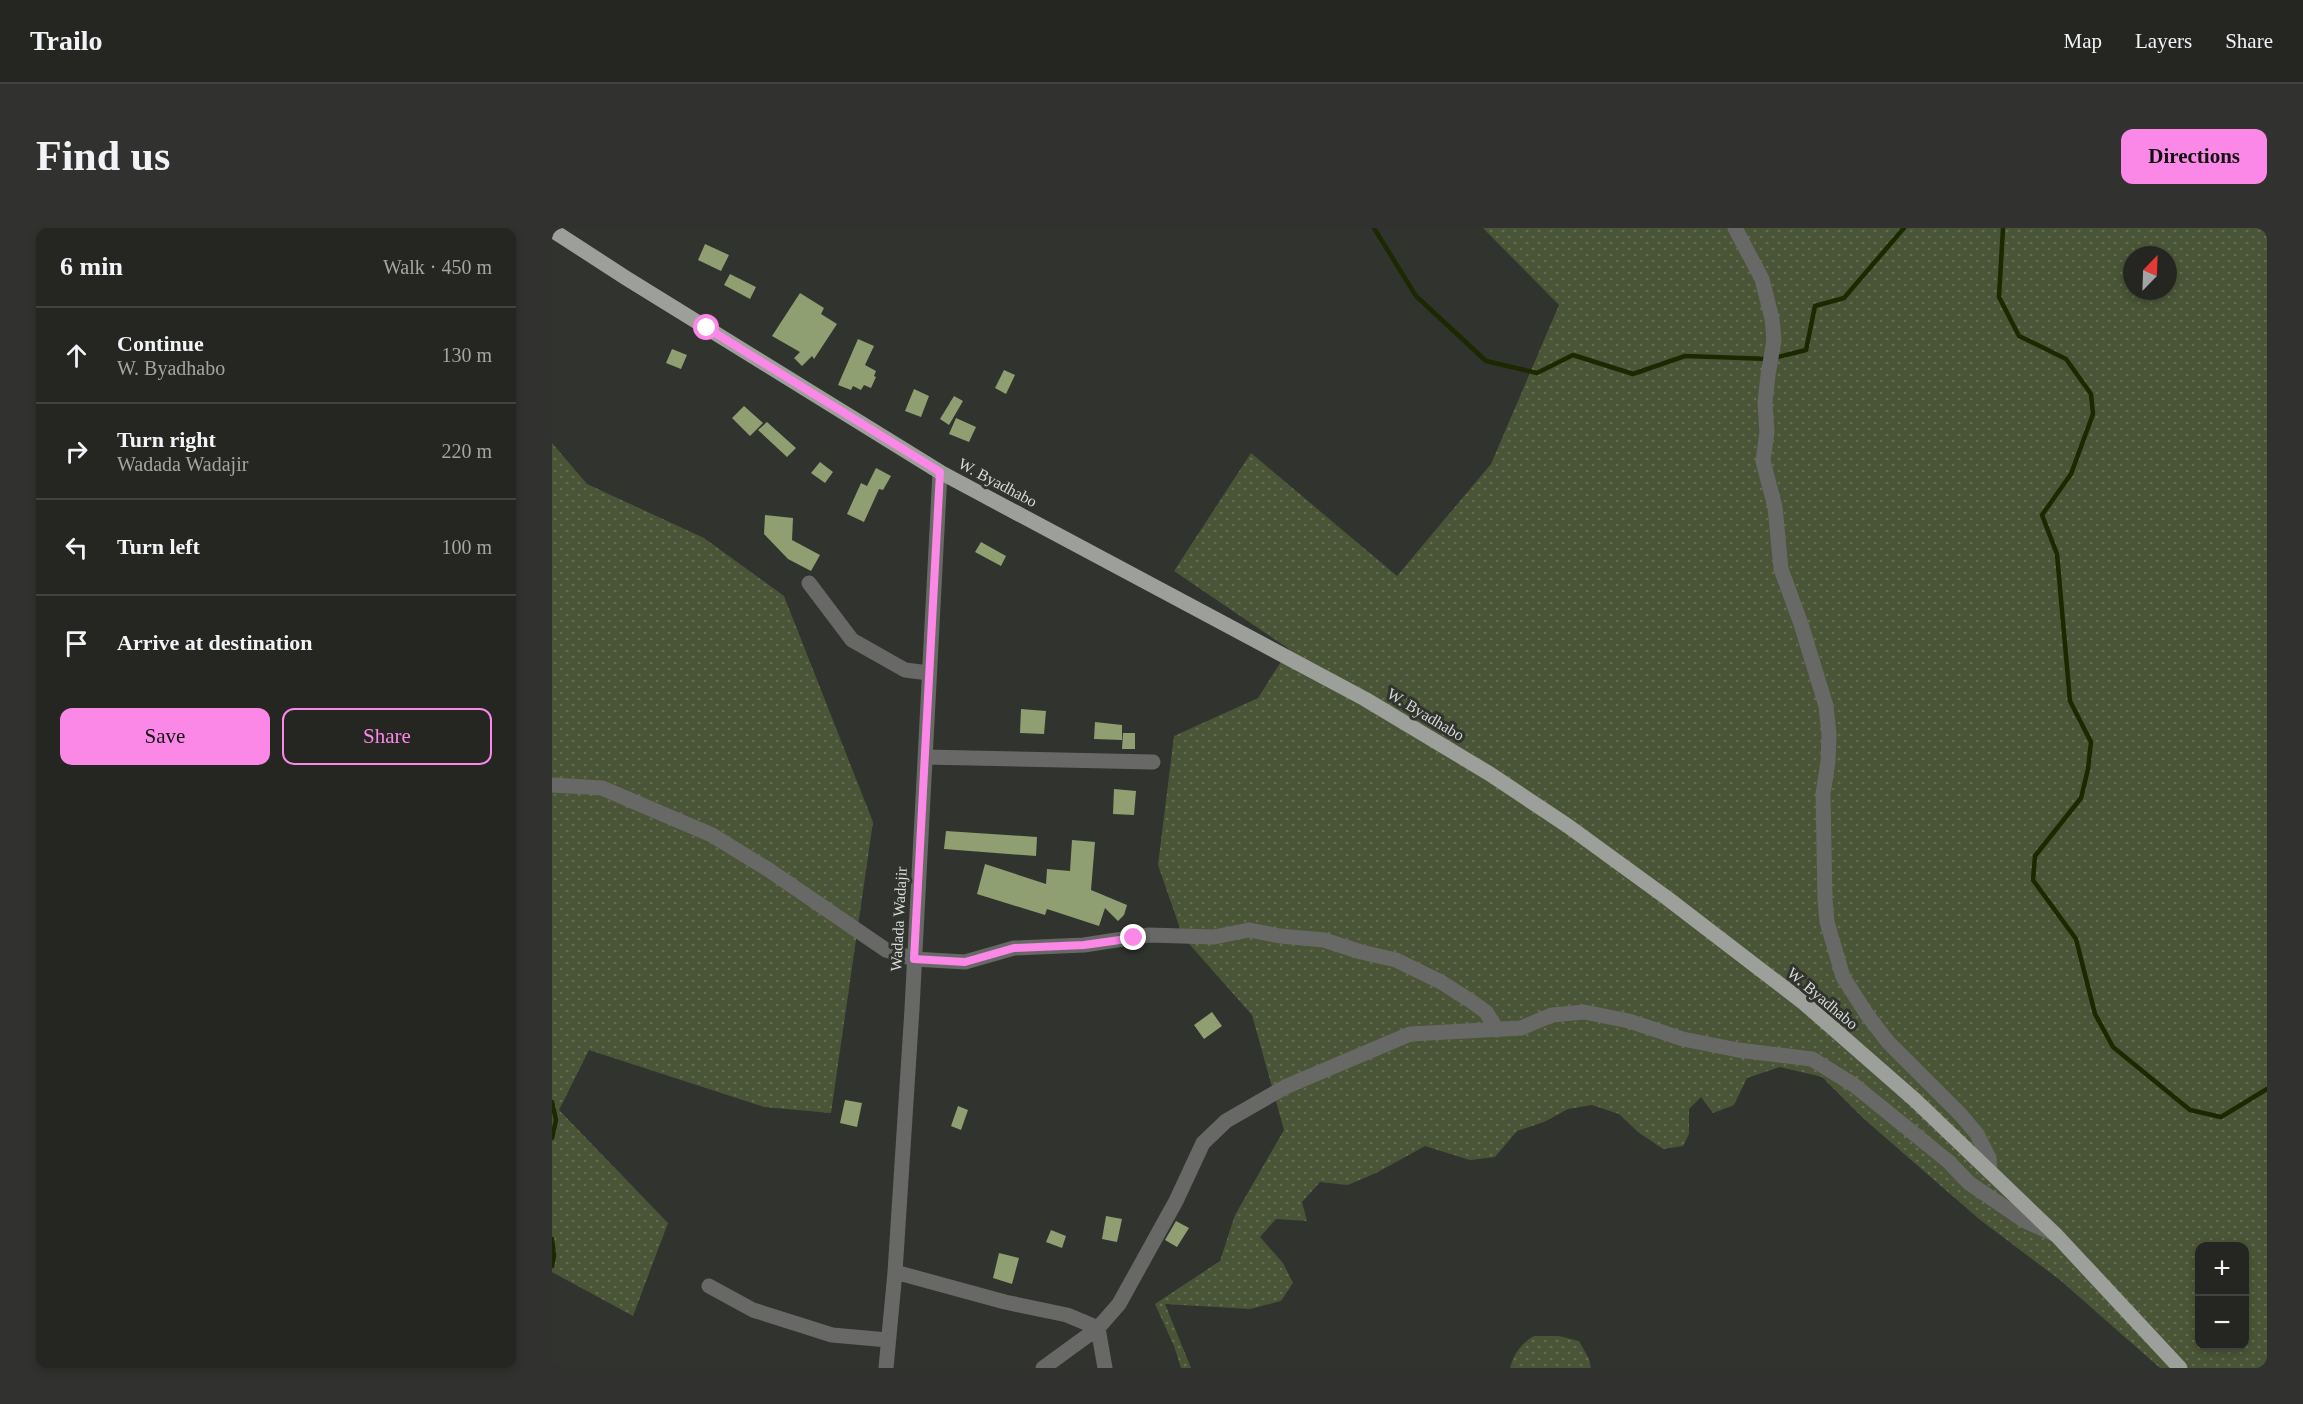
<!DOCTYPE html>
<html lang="en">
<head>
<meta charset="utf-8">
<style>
	body { margin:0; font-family:Georgia,serif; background:#31322f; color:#f1f3f6 }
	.controls { position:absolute; right:18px; bottom:18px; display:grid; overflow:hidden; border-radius:12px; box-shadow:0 3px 9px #0003 }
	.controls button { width:54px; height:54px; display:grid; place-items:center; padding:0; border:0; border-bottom:2px solid #424340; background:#252622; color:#f1f3f6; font:30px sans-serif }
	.compass { position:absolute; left:1571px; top:18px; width:54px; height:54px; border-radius:50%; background:#252622; box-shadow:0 3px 9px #0003; rotate:23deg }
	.stop { position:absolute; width:18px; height:18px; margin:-14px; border:4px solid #fb87e6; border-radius:50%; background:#fff }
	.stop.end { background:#fb87e6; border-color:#fff; box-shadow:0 2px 6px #0008 }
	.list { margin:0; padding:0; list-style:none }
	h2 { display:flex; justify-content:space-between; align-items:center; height:78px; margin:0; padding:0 24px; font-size:26px }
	h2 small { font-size:20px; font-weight:400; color:#a3a5a5 }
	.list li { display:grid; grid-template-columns:39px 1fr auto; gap:18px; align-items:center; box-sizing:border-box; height:96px; padding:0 24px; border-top:2px solid #424340 }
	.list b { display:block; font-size:22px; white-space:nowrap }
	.list p { margin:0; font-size:20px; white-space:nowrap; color:#a3a5a5 }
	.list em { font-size:20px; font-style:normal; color:#a3a5a5 }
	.actions { display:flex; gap:12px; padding:18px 24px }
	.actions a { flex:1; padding:14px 0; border:2px solid #fb87e6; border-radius:12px; text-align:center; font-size:21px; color:#fb87e6 }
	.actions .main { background:#fb87e6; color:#111 }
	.icon { flex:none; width:33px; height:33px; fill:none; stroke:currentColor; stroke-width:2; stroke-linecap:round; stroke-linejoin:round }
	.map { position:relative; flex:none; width:1715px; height:1140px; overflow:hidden; border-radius:12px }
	header { display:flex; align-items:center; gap:36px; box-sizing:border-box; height:84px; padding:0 30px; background:#252622; border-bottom:2px solid #424340 }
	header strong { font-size:28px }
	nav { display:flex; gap:33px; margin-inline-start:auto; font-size:21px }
	.intro { display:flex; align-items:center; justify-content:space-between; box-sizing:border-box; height:144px; padding:0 36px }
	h1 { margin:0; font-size:42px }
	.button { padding:15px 27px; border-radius:12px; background:#fb87e6; color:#111; font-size:21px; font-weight:700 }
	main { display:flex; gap:36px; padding:0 36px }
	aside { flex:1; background:#252622; border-radius:12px; box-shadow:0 3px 9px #0003 }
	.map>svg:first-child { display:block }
	.grass { fill:url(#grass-dots); fill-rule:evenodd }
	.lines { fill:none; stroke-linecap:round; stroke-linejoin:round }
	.stream { stroke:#1c2800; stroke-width:4.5 }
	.building { fill:#8f9f71 }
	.minor { stroke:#686967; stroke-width:15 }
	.major { stroke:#9d9f9a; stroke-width:15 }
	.route { stroke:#fb87e6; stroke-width:8 }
	.labels { text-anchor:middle; stroke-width:6; stroke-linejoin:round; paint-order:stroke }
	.street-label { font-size:16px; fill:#d9dbd7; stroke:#31332e }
</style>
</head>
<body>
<header>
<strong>Trailo</strong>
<nav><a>Map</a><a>Layers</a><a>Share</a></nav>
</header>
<div class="intro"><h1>Find us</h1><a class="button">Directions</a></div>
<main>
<aside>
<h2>6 min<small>Walk · 450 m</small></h2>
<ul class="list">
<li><svg class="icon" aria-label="ahead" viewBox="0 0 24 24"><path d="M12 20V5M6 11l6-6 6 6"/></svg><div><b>Continue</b><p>W. Byadhabo</p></div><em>130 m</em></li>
<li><svg class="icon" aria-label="right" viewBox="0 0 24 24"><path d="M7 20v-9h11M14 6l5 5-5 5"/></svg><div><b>Turn right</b><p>Wadada Wadajir</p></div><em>220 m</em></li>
<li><svg class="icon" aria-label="left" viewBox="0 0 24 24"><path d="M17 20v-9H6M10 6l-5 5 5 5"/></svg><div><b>Turn left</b></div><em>100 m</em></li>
<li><svg class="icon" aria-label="arrive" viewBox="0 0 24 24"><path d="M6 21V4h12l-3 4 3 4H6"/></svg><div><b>Arrive at destination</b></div></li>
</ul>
<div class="actions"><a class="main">Save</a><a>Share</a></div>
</aside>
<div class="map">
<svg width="1715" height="1140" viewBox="0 0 1715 1140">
	<defs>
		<pattern id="grass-dots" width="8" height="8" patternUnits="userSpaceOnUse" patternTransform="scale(1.5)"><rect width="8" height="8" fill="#4a5537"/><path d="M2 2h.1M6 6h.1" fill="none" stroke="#646d53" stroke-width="1.8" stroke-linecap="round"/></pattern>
	</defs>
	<rect width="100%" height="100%" fill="#31332e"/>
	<path class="grass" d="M 931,0 L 1715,0 L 1715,1140 L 1608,1140 L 1508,1052 L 1427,991 L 1312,891 L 1270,849 L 1228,839 L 1195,850 L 1182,877 L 1161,885 L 1149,869 L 1137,881 L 1137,906 L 1131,918 L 1111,921 L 1086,904 L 1067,886 L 1040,877 L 1016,881 L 992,894 L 965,903 L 943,929 L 918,932 L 873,918 L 826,944 L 796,957 L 768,954 L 750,974 L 755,993 L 724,991 L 708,1009 L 731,1035 L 741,1055 L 729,1073 L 698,1081 L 613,1076 L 639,1140 L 629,1140 L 622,1118 L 603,1076 L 668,1033 L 683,987 L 732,902 L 700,787 L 631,709 L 606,637 L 622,508 L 706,470 L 737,421 L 622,343 L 699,225 L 845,348 L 939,236 L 1007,77 ZM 1580,27 L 1616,27 L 1616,63 L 1580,63 ZM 1648,1018 L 1692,1018 L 1692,1118 L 1648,1118 Z
		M 0,215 L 35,256 L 152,310 L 232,368 L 321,594 L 279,885 L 212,879 L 37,822 L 7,882 L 116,995 L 81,1088 L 0,1044 Z
		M 982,1108 L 1007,1108 L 1027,1113 L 1037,1131 L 1039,1140 L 958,1140 C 962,1125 969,1116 982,1108 Z"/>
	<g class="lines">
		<path class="stream" d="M 822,0 L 864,68 L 934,133 L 985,145 L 1021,127 L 1081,146 L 1133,128 L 1218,131 L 1254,122 L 1263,78 L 1292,70 L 1352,0
			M 1451,0 L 1447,69 L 1467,108 L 1514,131 L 1539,166 L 1541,186 L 1519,246 L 1490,287 L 1505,326 L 1518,473 L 1539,514 L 1536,541 L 1529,570 L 1483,628 L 1481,652 L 1524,711 L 1543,786 L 1561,819 L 1638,882 L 1669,889 L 1715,861
			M 0,874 L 4,892 L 0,910
			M 0,1011 L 2,1028 L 0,1038"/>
	</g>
	<path class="building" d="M 153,16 L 177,27 L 169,43 L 146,32 Z
		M 178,46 L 204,59 L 198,71 L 172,57 Z
		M 248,65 L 272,80 L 269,86 L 285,96 L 262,131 L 260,128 L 250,138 L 242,130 L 248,124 L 220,108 Z
		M 306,111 L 322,118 L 313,137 L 324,143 L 322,148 L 324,149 L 319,160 L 312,157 L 309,162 L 301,158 L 299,162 L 286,157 Z
		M 120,121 L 135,127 L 129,141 L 114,135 Z
		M 452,142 L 463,147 L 454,166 L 443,160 Z
		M 362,161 L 377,168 L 369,189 L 353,183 Z
		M 402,168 L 411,173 L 397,197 L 388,191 Z
		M 192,178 L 211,195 L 198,208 L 180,190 Z
		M 404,190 L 424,199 L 417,214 L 397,206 Z
		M 215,194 L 244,220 L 235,229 L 206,202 Z
		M 268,234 L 281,244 L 273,255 L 259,245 Z
		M 324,240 L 339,248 L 331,262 L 327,261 L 312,294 L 295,286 L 309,255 L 315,258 Z
		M 213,287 L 241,290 L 240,312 L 268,327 L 259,343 L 236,331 L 212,306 Z
		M 429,314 L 454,328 L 449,338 L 423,324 Z
		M 469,481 L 494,483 L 492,506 L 468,505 Z
		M 543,494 L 570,497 L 570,512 L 542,511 Z
		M 571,505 L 583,505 L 583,521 L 570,521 Z
		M 562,561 L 584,563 L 582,587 L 561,586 Z
		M 394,603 L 485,609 L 484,628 L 392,621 Z
		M 520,612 L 543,614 L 539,662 L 575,677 L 572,687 L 566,693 L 553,680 L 547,698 L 495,681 L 493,687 L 425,666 L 433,636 L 494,656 L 495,641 L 518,643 Z
		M 660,784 L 670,798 L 652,811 L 642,797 Z
		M 293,872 L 310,875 L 305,899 L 288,895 Z
		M 406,878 L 416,882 L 409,902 L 399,898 Z
		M 554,988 L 570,991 L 565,1014 L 550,1011 Z
		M 624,993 L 637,1000 L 625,1019 L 613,1012 Z
		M 499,1002 L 514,1008 L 510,1020 L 494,1014 Z
		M 447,1025 L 467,1030 L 460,1056 L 441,1050 Z"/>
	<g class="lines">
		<path class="minor" d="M 1183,0 L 1210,51 L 1220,91 L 1222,112 L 1216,147 L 1213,175 L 1215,204 L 1211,233 L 1223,279 L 1229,341 L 1249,396 L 1274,478 L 1277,506 L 1276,534 L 1271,566 L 1273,671 L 1275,694 L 1291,749 L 1316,788 L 1336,814 L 1409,887 L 1425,906 L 1437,930 L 1438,943
			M 257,355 L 300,412 L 353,442 L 377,445
			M 373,529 L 601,534
			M 0,557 L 50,560 L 160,607 L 217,642 L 334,722 L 362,731 L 413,734 L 462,720 L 532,717 L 597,707 L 662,709 L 697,702 L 728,708 L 772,712 L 809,724 L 844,732 L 889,754 L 919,773 L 934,784 L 945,802
			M 343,1044 L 453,1074 L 515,1087 L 546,1100 L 553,1140
			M 157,1058 L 201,1082 L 280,1107 L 336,1112
			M 334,1140 L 343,1044 L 360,781 L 388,244
			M 491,1140 L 546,1100 L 567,1076 L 624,973 L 651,915 L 674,893 L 733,859 L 858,806 L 969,800 L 1000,787 L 1032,784 L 1077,793 L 1131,811 L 1186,822 L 1260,831 L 1302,857 L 1397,934 L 1417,955 L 1473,993 L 1502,1006"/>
		<path class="major" d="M 0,2 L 74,50 L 388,244 L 813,471 L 938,546 L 1016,598 L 1115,670 L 1252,775 L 1363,872 L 1505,1008 L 1628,1140"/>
	</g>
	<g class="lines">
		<path class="route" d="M 155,100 L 388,244 L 362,731 L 413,734 L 462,720 L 532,717 L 582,710"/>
	</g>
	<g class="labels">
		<g class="street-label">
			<text transform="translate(446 254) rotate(28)" y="6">W. Byadhabo</text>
			<text transform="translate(874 486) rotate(31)" y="6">W. Byadhabo</text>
			<text transform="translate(346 691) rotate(-87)" y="6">Wadada Wadajir</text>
			<text transform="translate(1271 770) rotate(40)" y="6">W. Byadhabo</text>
		</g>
	</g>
</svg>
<div class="controls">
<button>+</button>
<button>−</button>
</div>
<svg class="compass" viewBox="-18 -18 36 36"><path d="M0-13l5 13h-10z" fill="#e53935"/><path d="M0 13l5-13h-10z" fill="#a3a5a5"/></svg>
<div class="stop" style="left:155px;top:100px"></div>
<div class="stop end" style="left:582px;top:710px"></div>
</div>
</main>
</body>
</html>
